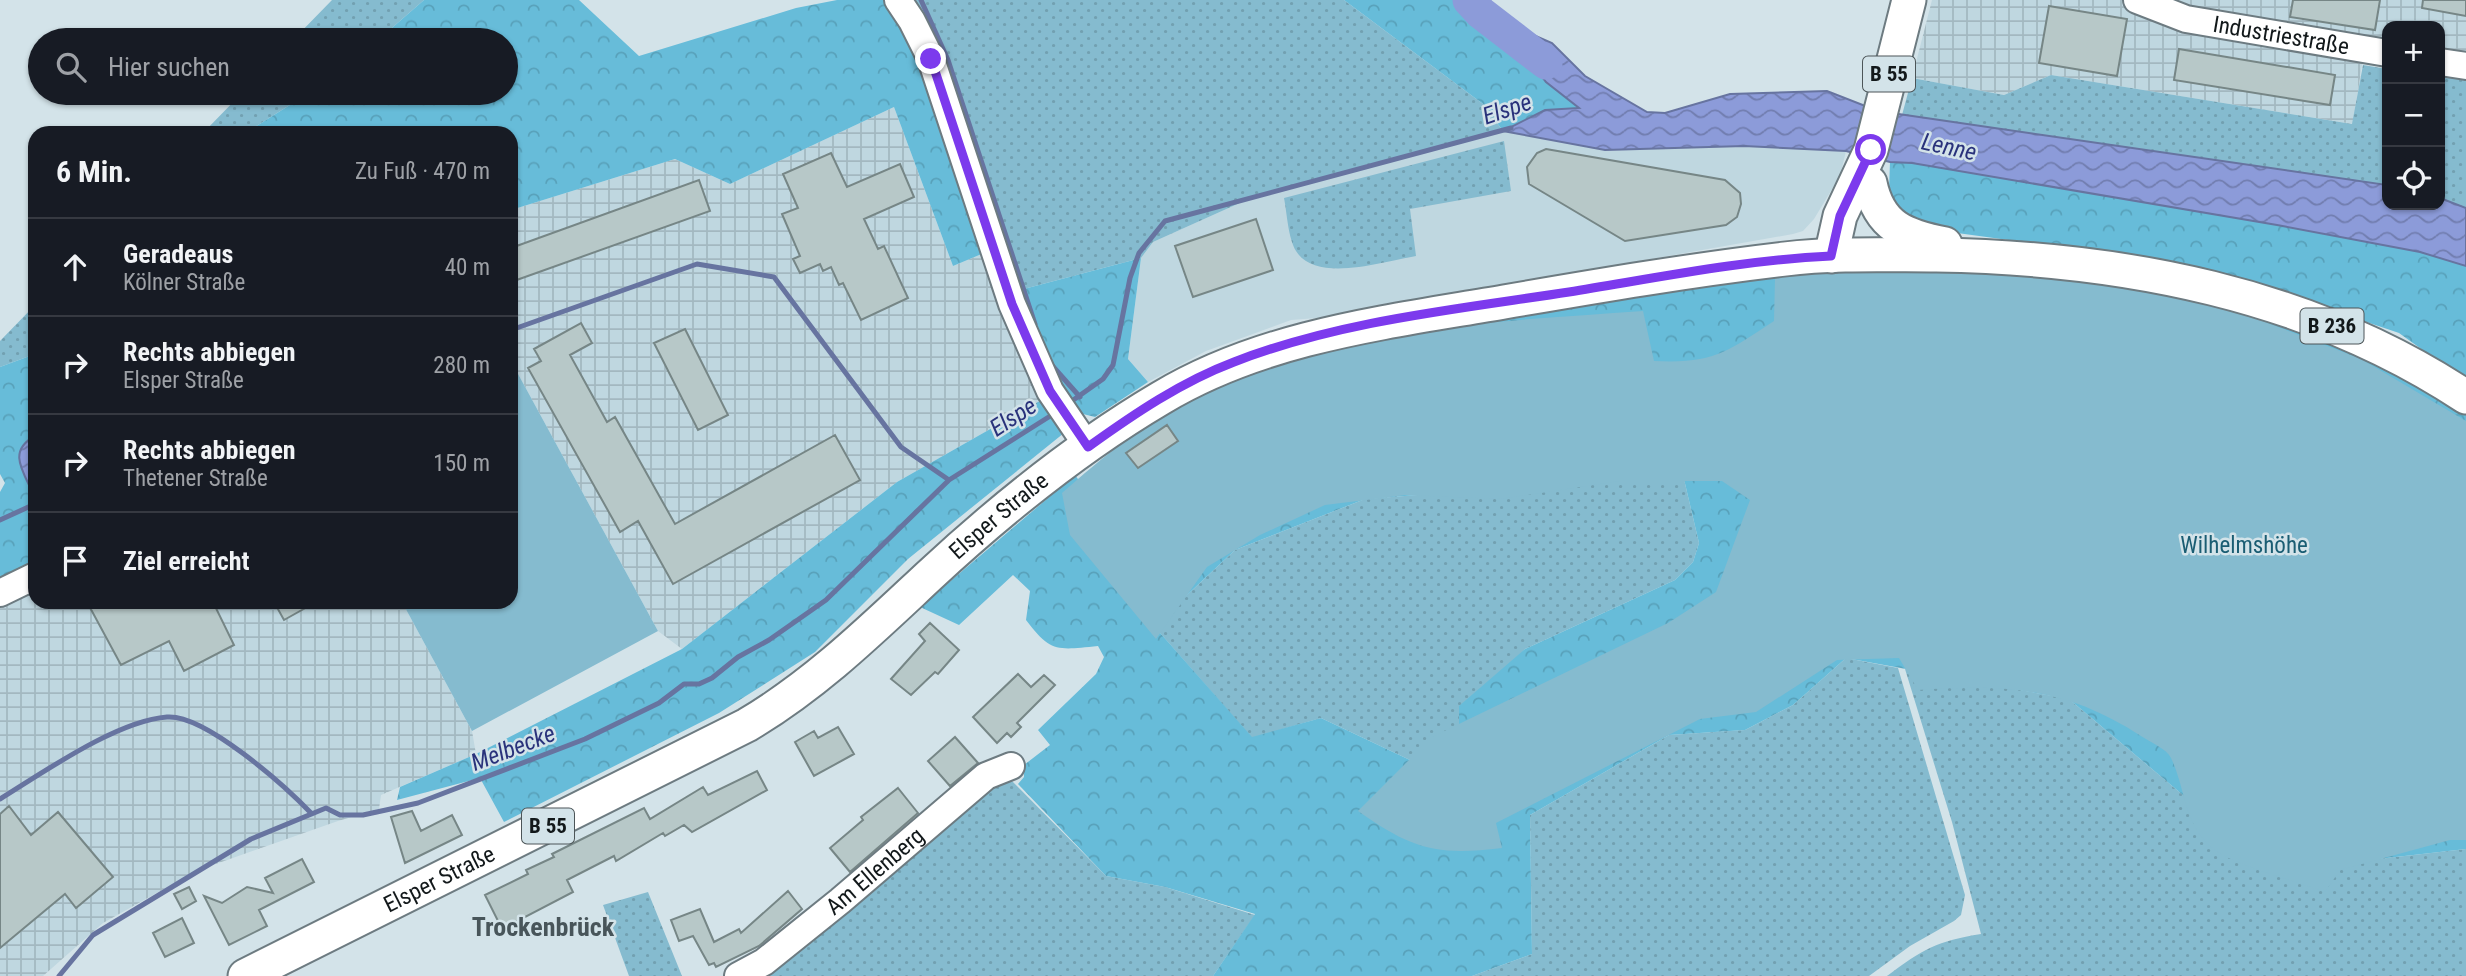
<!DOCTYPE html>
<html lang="de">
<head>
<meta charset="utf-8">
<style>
	body { margin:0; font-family:"Roboto Condensed",sans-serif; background:#242831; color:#f1f3f6 }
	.controls { position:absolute; right:21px; top:21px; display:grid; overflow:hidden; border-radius:14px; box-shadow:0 2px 5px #0004 }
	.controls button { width:63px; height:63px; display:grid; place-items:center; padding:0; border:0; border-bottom:2px solid #363941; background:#171b24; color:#f1f3f6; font:35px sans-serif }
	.stop { position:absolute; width:21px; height:21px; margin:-16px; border:5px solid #7c3aed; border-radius:50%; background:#fff }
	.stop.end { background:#7c3aed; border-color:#fff; box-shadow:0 2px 7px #0008 }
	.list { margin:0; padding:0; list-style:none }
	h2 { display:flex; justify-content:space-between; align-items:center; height:91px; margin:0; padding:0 28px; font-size:30px }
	h2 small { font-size:23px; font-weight:400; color:#9ea1a6 }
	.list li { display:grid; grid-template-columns:46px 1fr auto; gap:21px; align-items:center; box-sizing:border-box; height:98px; padding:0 28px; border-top:2px solid #363941 }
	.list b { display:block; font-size:26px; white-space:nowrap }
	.list p { margin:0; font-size:23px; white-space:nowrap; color:#9ea1a6 }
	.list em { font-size:23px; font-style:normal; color:#9ea1a6 }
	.icon { flex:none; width:38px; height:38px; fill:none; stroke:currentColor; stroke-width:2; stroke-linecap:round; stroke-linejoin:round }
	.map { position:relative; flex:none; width:2466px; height:976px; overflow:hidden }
	.search { position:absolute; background:#171b24; box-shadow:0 2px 5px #0004; left:28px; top:28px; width:490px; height:77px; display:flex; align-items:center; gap:18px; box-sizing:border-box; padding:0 24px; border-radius:38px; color:#9ea1a6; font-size:26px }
	.panel { position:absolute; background:#171b24; box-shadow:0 2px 5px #0004; left:28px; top:126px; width:490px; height:483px; border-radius:21px }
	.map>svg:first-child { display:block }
	.built { fill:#bfd7e0 }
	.industrial { fill:url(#industrial-grid) }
	.grass { fill:url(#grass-dots) }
	.forest { fill:url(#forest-crowns); fill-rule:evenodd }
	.park { fill:#85bbcf }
	.water { fill:url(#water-waves); stroke:#6774a0; stroke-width:2 }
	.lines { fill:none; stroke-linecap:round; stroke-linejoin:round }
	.stream { stroke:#6774a0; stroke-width:5 }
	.river { stroke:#8c9bd9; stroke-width:33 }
	.building { fill:#b7c8c8; stroke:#768686; stroke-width:2 }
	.minor-casing { stroke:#6d7b81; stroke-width:30 }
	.major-casing { stroke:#6d7b81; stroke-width:37 }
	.minor { stroke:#fff; stroke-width:26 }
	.major { stroke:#fff; stroke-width:33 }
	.route { stroke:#7c3aed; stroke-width:9 }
	.labels { text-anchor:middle; stroke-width:5; stroke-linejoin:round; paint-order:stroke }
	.shield { fill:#d3e3e9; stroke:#4c5558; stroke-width:2 }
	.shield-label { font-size:21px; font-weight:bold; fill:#12181a }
	.street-label { font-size:23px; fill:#12181a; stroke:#d3e3e9 }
	.park-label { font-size:23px; fill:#1a5d73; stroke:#d3e3e9 }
	.water-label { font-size:24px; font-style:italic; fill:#29327b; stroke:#d3e3e9 }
	.quarter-label { font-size:26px; font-weight:bold; fill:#48555a; stroke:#d3e3e9 }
</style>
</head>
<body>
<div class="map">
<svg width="2466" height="976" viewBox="0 0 2466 976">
	<defs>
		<pattern id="industrial-grid" width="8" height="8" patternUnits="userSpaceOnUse" patternTransform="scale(1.75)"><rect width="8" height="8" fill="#bfd7e0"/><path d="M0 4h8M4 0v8" fill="none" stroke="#a3b8c0"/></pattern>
		<pattern id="grass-dots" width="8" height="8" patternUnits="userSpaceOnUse" patternTransform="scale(1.75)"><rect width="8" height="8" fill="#85bbcf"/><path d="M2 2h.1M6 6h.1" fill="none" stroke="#72a0b1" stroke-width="1.8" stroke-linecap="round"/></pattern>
		<pattern id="forest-crowns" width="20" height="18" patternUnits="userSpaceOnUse" patternTransform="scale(1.75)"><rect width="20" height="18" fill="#67bcd9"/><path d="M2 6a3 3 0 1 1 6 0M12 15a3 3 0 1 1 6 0" fill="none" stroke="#58a1ba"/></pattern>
		<pattern id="water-waves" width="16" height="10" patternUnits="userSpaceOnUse" patternTransform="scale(1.75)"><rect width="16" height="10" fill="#8c9bd9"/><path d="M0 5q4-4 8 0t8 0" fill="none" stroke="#717daf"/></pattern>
	</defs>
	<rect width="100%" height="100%" fill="#d3e3e9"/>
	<path class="built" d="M 1503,131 L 1605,150 L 1737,146 L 1846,151 L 1840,176 L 1814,219 L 1803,231 L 1793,234 L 1317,318 L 1291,320 L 1206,351 L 1148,382 L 1128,359 L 1141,258 L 1153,242 L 1242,202 L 1366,165 Z"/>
	<path class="industrial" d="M 1932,0 L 2466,0 L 2466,58 L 2440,55 L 2440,26 L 2387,26 L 2387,47 L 2365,45 L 2353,124 L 2051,75 L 2004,95 L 1912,78 Z
		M 894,107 L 953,266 L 984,253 L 1019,358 L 1045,398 L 897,482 L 682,649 L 658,631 L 511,361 L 511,210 L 675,159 L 730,184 Z
		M 35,567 L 35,602 L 402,602 L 472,731 L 476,754 L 381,795 L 379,809 L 338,821 L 196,871 L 103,923 L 43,976 L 0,976 L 0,583 Z"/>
	<path class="grass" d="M 332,0 L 424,0 L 378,40 L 293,40 Z
		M 913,0 L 1344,0 L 1483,104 L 1503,131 L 1366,165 L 1242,202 L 1153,242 L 1141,258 L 1020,290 Z
		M 2363,65 L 2387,69 L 2387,185 L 1902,115 L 1912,78 L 2004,95 L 2051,75 L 2352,124 Z
		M 2440,76 L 2466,80 L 2466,208 L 2440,198 Z
		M 242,93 L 309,93 L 245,133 L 203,133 Z
		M 1504,141 L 1511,191 L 1410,209 L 1416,256 C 1385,261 1316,284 1296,251 C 1288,238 1287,213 1284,198 Z
		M 35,305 L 35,354 L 0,367 L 0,341 Z
		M 1683,475 L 1699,543 L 1693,562 L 1675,580 L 1525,649 L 1459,727 L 1410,760 L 1321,718 L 1252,738 L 1154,626 L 1235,550 L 1365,499 Z
		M 1846,658 L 1898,668 L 1965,895 L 1961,915 L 1954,921 L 1910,946 L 1869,976 L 1472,976 L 1532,954 L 1530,815 L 1669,735 L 1745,730 L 1793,705 Z
		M 1905,669 L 2069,699 L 2273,871 L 2466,849 L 2466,976 L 1887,976 C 1923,949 1937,941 1981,934 L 1952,822 Z
		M 1009,778 L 1106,876 L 1165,887 L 1255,915 L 1213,976 L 755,976 L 974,795 Z
		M 648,892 L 682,976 L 629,976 L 603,905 Z"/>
	<path class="forest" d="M 424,0 L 579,0 L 639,56 L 796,8 L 837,0 L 883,0 L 913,41 L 984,253 L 953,266 L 894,107 L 730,184 L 675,159 L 511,210 L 511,133 L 245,133 L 309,93 L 506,93 L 506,40 L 378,40 Z
		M 1344,0 L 1481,0 L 1546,82 L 1580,108 L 1545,110 L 1503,131 L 1483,104 Z
		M 1890,162 L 1912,163 L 2277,225 L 2420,252 L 2466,266 L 2466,381 L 2399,333 L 2340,313 L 2066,248 L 1928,229 L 1901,215 L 1889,190 Z
		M 1141,258 L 1128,359 L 1148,382 L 1095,417 L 1079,413 L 1054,376 L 1020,290 Z
		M 1830,272 L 2036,272 L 2314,330 L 2466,408 L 2466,849 L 2273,871 L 2069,699 L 1846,658 L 1793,705 L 1745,730 L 1669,735 L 1530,815 L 1532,954 L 1472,976 L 1213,976 L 1255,914 L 1165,887 L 1106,876 L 1018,784 L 1024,777 L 1024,765 L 1050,745 L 1038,730 L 1096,674 L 1104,657 L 1098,646 C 1057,650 1051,653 1026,620 L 1030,591 L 1013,575 L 959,625 L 920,607 L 1075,475 L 1094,501 L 1328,348 L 1712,284 ZM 1683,475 L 1699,543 L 1693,562 L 1675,580 L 1525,649 L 1459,706 L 1459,727 L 1410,760 L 1321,718 L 1252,737 L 1154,626 L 1235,550 L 1365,499 Z
		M 35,354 L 35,436 L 26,441 L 29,485 L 35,482 L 35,567 L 0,583 L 0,492 L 5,483 L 0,474 L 0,367 Z
		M 1045,398 L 1064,433 L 908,559 L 815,652 L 719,713 L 504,822 L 480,778 L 397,800 L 400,787 L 476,754 L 682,649 L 897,482 Z"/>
	<path class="park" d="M 1889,259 L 2177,288 L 2361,359 L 2466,421 L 2466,840 L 2450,840 L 2340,870 L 2325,892 C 2301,883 2233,864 2216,851 C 2183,826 2187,792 2171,758 C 2167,749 2150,742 2141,736 C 2065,687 2005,684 1918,690 L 1899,658 L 1837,660 L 1756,712 L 1700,719 L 1496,823 L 1502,848 C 1436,856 1412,849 1358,811 L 1432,737 L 1668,623 L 1716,592 L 1750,500 L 1722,481 L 1620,481 L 1500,499 L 1406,495 L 1325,505 L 1260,535 L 1207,567 L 1156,639 L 1070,535 L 1062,493 C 1102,458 1147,420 1195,396 C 1333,327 1492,322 1643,311 L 1654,361 C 1713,364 1727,352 1774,321 L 1775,278 Z
		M 511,361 L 658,631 L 472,731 L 402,602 L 511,602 Z"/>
	<path class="water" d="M 1499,20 L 1552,43 L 1585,76 L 1647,112 L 1665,113 L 1730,94 L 1827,91 L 1878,111 L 2387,185 L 2387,205 L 2440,205 L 2440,198 L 2466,208 L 2466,266 L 2420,252 L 2277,225 L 1912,163 L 1890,162 L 1846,151 L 1744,146 L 1605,150 L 1503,131 L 1545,110 L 1579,108 L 1546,82 Z
		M 35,436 L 35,482 L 29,485 C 19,465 11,449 35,436 Z"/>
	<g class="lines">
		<path class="stream" d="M 921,0 L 948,60 L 1035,324
			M 511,330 L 697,264 L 774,277 L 901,447 L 949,480 L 1055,413
			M 1049,362 L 1080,397
			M 1069,403 L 1103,379 L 1113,365 L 1130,278 L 1139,253 L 1165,221 L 1511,128
			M 0,520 L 35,504
			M 0,799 C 44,772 116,721 167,717 C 205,714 285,786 311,813
			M 59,976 L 93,935 L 251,839 L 326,808 L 340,815 L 363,815 L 418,803 L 585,739 L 659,703 L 684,684 L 699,684 L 712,678 L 738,657 L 769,640 L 826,600 L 949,480"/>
		<path class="river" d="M 1469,0 L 1481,13 L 1546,63"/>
	</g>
	<path class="building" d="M 2293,0 L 2380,0 L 2375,30 L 2290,17 Z
		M 2423,0 L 2466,0 L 2466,16 L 2422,8 Z
		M 2049,6 L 2127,19 L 2117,76 L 2039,63 Z
		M 2179,49 L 2335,75 L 2330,105 L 2174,80 Z
		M 1546,149 L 1725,180 L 1740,193 L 1741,204 L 1737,217 L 1726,225 L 1625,241 L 1529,184 L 1527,167 L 1537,153 Z
		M 831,153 L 847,187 L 900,164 L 914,197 L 864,219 L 878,249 L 884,246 L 908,298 L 861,320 L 843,283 L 839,285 L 831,267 L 823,271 L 820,264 L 800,273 L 793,259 L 800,256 L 782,214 L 798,208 L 783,174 Z
		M 699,180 L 710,211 L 511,282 L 511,248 Z
		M 1256,219 L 1273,270 L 1193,297 L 1175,246 Z
		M 581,323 L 592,343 L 570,355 L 607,422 L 615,417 L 675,524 L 835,435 L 860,480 L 673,584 L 638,521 L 620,532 L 528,368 L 541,361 L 534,349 Z
		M 685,329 L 728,415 L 698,430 L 654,343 Z
		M 1167,425 L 1178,441 L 1138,468 L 1126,453 Z
		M 87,602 L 213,602 L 234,645 L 184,671 L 169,641 L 121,665 Z
		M 274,602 L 316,602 L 284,620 Z
		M 930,623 L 959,650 L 938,674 L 935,672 L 911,695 L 891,679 L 925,641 L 919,634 Z
		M 1018,674 L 1031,687 L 1044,675 L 1055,685 L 1017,723 L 1021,727 L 1011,737 L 1007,733 L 997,743 L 973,717 Z
		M 838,727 L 854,754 L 814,776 L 795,742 L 814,731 L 818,738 Z
		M 955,737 L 978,763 L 950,786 L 928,761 Z
		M 757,771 L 767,790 L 692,832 L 684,825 L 665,836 L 663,833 L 616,861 L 614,856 L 567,880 L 573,892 L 502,929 L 485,895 L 528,874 L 526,870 L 554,857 L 552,854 L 644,808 L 650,819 L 703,787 L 708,795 Z
		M 898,788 L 918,813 L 850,872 L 830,848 L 863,820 L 861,817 Z
		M 9,806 L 31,835 L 58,812 L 113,877 L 76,908 L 65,894 L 0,948 L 0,814 Z
		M 412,811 L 421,831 L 452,815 L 462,835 L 405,863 L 391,817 Z
		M 302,859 L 314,882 L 259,910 L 267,926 L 229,945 L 204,896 L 222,903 L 247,887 L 273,893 L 265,878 Z
		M 189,887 L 196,901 L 182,909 L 174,894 Z
		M 788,891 L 802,909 L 759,946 L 716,967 L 714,963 L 709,965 L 693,936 L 679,941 L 671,920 L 700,909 L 714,942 L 739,929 L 741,933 Z
		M 182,918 L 194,943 L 165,957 L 153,933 Z"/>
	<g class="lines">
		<g class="minor-casing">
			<g id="minor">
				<path d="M 898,0 L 912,21 L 931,59 L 1012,304 L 1050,391 L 1088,447"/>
				<path id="s1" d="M 2137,0 L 2186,19 L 2387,53"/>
				<path d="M 2440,62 L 2466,66"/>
				<path d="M 0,593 L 35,576"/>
				<path id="s2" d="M 738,976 L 764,962 L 840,901 L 986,776 L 1011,766"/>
			</g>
		</g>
		<g class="major-casing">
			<g id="major">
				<path d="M 1870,183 C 1879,227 1905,236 1945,244"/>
				<path d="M 1831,256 L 1840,216 L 1871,150 L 1909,0"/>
				<path id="s3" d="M 245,976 L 747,725 C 816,684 870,631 929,576 C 999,511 1078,447 1161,398 C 1264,336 1388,322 1504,302 C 1597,286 1691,270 1785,259 C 1834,253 1886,255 1936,255 C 2122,258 2309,293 2466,397"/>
			</g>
		</g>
		<use href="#minor" class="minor"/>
		<use href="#major" class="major"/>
	</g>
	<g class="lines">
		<path class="route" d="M 931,59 L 1012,304 L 1050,391 L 1088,447 C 1134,414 1181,382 1234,362 C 1339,321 1458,309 1569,292 C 1656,278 1744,260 1831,256 L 1840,216 L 1871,150"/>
	</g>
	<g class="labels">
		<g class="shield">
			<rect x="1863" y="56.5" width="52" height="35" rx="5"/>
			<rect x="2300.5" y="308.5" width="63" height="35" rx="5"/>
			<rect x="522" y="808.5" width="52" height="35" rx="5"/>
		</g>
		<g class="shield-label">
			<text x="1889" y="81">B 55</text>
			<text x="2332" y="333">B 236</text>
			<text x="548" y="833">B 55</text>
		</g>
		<g class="street-label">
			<text dy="8" stroke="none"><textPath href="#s1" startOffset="149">Industriestraße</textPath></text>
			<text dy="8" stroke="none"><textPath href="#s3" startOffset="889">Elsper Straße</textPath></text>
			<text dy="8" stroke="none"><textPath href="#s2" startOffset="173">Am Ellenberg</textPath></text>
			<text dy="8" stroke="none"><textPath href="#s3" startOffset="217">Elsper Straße</textPath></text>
		</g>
		<g class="park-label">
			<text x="2244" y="553">Wilhelmshöhe</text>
		</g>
		<g class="water-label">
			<text transform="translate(1507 109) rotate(-19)" y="8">Elspe</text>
			<text transform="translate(1949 147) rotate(12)" y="8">Lenne</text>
			<text transform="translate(1013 417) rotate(-33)" y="8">Elspe</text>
			<text transform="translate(513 748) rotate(-21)" y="8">Melbecke</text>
		</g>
		<g class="quarter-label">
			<text x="543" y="936">Trockenbrück</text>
		</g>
	</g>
</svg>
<div class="controls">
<button>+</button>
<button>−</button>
<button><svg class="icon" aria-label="locate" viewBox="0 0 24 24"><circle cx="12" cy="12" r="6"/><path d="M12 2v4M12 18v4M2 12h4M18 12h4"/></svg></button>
</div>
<div class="stop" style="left:1871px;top:150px"></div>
<div class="stop end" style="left:931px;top:59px"></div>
<div class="search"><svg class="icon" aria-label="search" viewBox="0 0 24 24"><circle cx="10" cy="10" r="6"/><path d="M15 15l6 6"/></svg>Hier suchen</div>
<section class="panel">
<h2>6 Min.<small>Zu Fuß · 470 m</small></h2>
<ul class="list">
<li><svg class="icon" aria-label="ahead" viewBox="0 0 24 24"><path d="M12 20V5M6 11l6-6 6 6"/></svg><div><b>Geradeaus</b><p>Kölner Straße</p></div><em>40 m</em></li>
<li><svg class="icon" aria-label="right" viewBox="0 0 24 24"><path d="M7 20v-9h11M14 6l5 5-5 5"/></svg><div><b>Rechts abbiegen</b><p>Elsper Straße</p></div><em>280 m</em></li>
<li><svg class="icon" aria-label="right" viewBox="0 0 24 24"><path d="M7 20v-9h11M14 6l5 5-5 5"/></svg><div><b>Rechts abbiegen</b><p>Thetener Straße</p></div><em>150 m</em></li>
<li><svg class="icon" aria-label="arrive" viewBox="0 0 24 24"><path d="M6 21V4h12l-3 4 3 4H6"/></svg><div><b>Ziel erreicht</b></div></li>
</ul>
</section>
</div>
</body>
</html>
